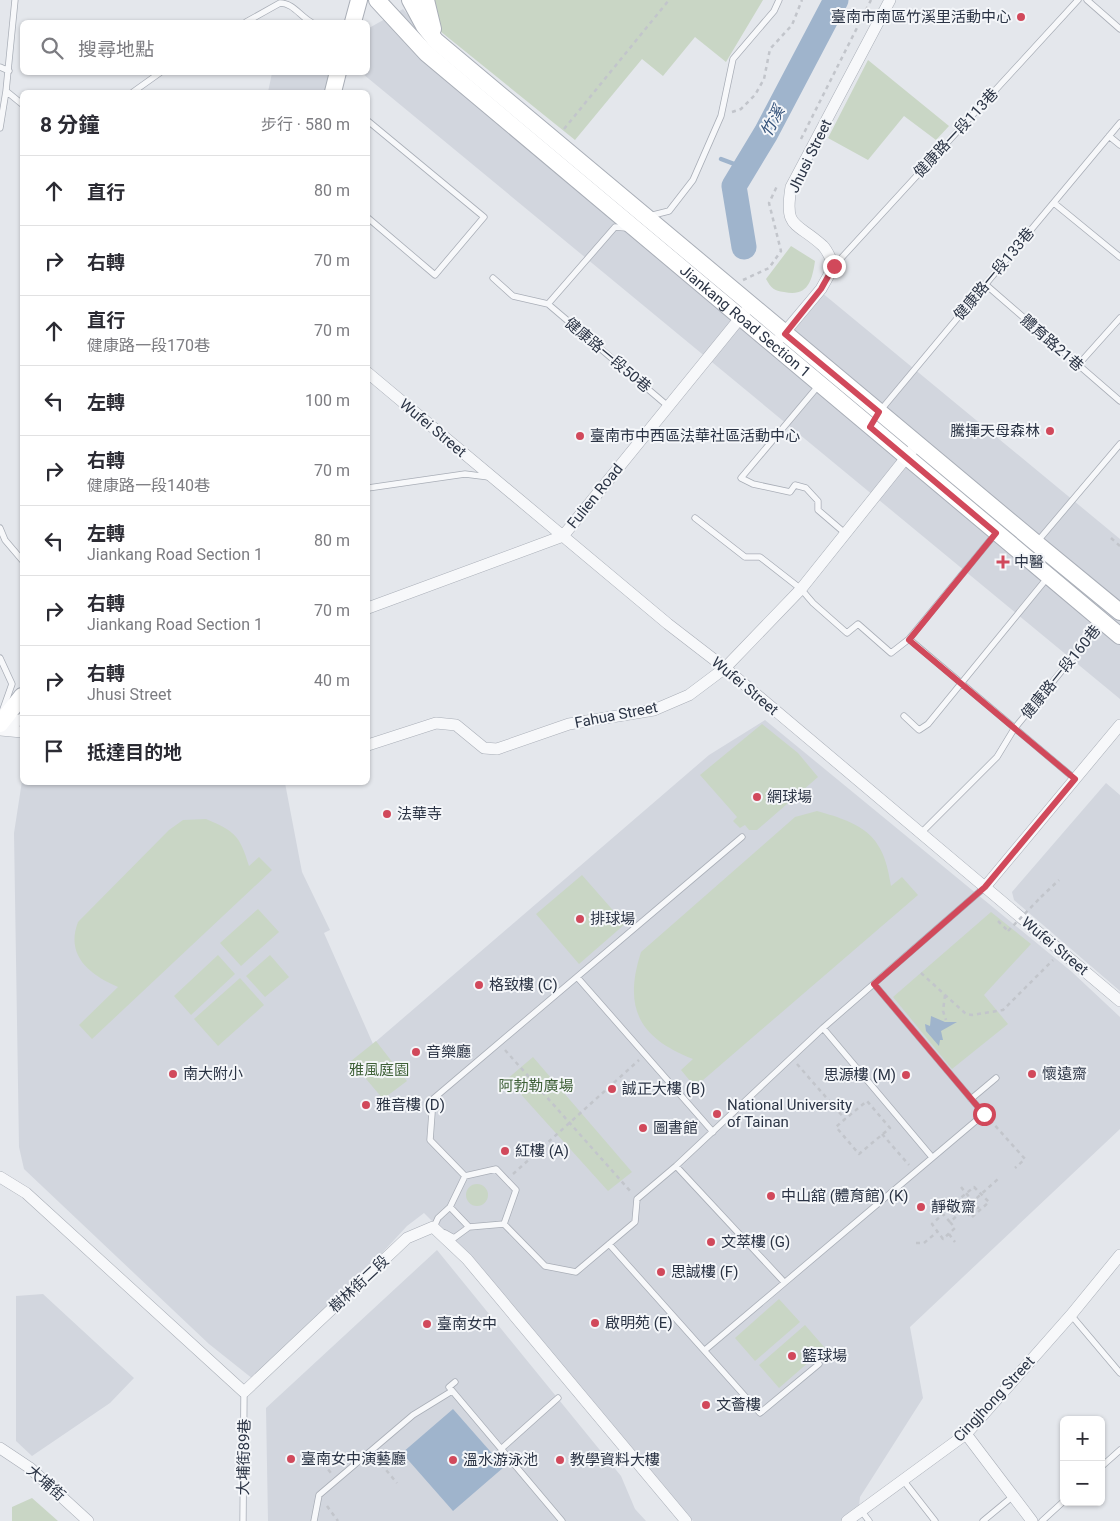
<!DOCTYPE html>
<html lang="zh-TW">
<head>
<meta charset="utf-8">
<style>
	body { margin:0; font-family:Roboto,"Noto Sans TC",sans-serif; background:#f7f7f7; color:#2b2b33 }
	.controls { position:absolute; right:15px; bottom:15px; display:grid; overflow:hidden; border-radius:8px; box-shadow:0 1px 4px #0004 }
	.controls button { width:45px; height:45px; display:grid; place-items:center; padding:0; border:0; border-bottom:1px solid #e1e1e2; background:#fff; color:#2b2b33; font:25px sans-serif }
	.stop { position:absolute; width:15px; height:15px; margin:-11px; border:4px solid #d1495b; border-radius:50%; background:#fff }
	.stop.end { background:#d1495b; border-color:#fff; box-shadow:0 1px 5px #0008 }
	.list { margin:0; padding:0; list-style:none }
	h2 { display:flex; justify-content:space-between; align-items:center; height:65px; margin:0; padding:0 20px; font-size:21px }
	h2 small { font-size:16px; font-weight:400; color:#7c7c81 }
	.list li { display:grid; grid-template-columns:32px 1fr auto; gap:15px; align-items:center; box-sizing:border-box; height:70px; padding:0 20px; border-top:1px solid #e1e1e2 }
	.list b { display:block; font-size:19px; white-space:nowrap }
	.list p { margin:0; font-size:16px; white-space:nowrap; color:#7c7c81 }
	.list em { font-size:16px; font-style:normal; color:#7c7c81 }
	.icon { flex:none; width:28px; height:28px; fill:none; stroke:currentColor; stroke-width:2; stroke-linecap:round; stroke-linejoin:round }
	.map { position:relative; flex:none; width:1120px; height:1521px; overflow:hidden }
	.search { position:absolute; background:#fff; box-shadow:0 1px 4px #0004; left:20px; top:20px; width:350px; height:55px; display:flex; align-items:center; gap:12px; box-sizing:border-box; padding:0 18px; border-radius:8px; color:#7c7c81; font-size:19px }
	.panel { position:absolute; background:#fff; box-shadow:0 1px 4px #0004; left:20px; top:90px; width:350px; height:695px; border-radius:8px }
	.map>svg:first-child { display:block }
	.built { fill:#d2d6de }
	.green { fill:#c9d6c5 }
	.water { fill:#9fb4cc }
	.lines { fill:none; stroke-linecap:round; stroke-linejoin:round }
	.stream { stroke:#9fb4cc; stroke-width:4.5 }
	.river { stroke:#9fb4cc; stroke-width:25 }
	.lane-casing { stroke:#a9aeb7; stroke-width:7 }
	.street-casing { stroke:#a9aeb7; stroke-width:12 }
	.secondary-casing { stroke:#a9aeb7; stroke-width:18 }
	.path { stroke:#c2c5cb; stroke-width:2.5; stroke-dasharray:4 4; stroke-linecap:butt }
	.lane { stroke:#f7f8fa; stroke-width:5.5 }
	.street { stroke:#f7f8fa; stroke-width:11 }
	.secondary { stroke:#fff; stroke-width:16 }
	.path-bridge { stroke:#c2c5cb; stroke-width:2.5; stroke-dasharray:4 4; stroke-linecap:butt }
	.route { stroke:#d1495b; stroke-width:6 }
	.poi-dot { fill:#d1495b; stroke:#f4f6f9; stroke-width:2 }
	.labels { text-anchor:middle; stroke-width:4; stroke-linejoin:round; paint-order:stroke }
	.poi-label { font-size:15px; fill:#2b3445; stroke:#f4f6f9; text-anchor:start }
	.street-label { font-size:15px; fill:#2b3445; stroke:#f4f6f9 }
	.park-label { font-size:15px; fill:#3f6138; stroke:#f4f6f9 }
	.water-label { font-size:16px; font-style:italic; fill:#34527a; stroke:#f4f6f9 }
</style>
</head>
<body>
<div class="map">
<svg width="1120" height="1521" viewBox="0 0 1120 1521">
	<rect width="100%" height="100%" fill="#e4e7ec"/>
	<path class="built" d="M 403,9 L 433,46 L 780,328 L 815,287 L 1120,539 L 1120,699 L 363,74 L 368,72 L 369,28 Z
		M 272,73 L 335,73 L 331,92 L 268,92 Z
		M 765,720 L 1072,972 L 1120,1017 L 1120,1129 L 910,1327 L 923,1398 L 860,1497 L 859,1506 L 842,1521 L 693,1521 L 463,1252 L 424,1213 L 407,1226 L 371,1265 L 253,1379 L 209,1344 L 24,1169 L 19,1147 L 14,833 L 22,781 L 22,782 L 173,784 L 285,783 L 302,872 L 330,930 L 324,933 L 373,1044 L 709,755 Z
		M 1106,783 L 1120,795 L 1120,991 L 1014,900 L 1012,892 Z
		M 437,1250 L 621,1476 L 635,1509 L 646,1521 L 268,1521 L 266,1408 Z
		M 43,1294 L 134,1378 L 110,1403 L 32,1456 L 16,1441 L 16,1296 Z"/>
	<path class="green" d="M 432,0 L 763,0 L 726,62 L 695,37 L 663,76 L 642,59 L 575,140 L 440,31 Z
		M 868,60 L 949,126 L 936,140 L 904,116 L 868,160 L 828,138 Z
		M 791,246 L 815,261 C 812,281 808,297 784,292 C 774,291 771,288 766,279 Z
		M 762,724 L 798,753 L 818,777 L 757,830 L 749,830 L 745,825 L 740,828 L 733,821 L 737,817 L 700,775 Z
		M 817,811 C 864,824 884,835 891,886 L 902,877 L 918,895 L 695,1087 L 681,1070 L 693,1059 C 639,1038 623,1008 641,952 L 795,817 Z
		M 206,819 C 235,831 240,836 249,866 L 259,857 L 272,870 L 92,1039 L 79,1025 L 118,987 C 90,975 65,956 78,922 L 169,830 L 183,820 Z
		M 582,875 L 625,924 L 579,964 L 536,914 Z
		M 258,909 L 279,932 L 241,966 L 220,943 Z
		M 991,912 L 1031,944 L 984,995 L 1008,1024 L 952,1069 L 893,997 Z
		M 218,955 L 235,974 L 191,1015 L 174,996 Z
		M 270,955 L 289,977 L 265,997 L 246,976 Z
		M 240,978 L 264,1005 L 218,1046 L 194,1019 Z
		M 376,1041 L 407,1081 L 383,1099 L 351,1061 Z
		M 533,1057 L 632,1172 L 608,1191 L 507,1079 Z
		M466 1195a11 11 0 1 1 22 0a11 11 0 1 1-22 0Z
		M 779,1299 L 800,1322 L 755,1361 L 735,1338 Z
		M 805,1325 L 825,1348 L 779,1388 L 759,1365 Z
		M 32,1498 L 58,1521 L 12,1521 L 12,1507 Z"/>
	<path class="water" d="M 931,1016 L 945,1022 L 957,1022 L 941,1031 L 943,1040 L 940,1040 L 939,1046 L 926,1031 L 925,1024 L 930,1026 Z
		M 453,1409 L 504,1467 L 453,1511 L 402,1453 Z"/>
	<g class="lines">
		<path class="stream" d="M 721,159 L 745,168"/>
		<path class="river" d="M 744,247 L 734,186 L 766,133 L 836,0"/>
		<g class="lane-casing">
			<path id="lane" d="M 15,0 L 6,91 L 22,104
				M 1087,0 L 1120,29
				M 246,22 L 280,3 C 293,3 300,16 311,22
				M 0,67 L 9,71
				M 133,92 L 161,72
				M 368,121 L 484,217 L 435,275 L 368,218
				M 0,128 L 6,91
				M 1109,136 L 1120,145
				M 1054,203 L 1120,257
				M 649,216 L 669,211 L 693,180 L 721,116 L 733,59 L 774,11 L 779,0
				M 834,266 L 1078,0
				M 493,278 L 513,296 L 548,304 L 669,407
				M 985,284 L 1120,401
				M 548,304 L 615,227 L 627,228
				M 1078,365 L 1120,318
				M 819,385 L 741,478 L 753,484 L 790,492 L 795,485 L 806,488 L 818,501 L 818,510 L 846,534
				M 880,411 L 1120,123
				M 368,488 L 465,474 L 489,477
				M 695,518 L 745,557 L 760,557 L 801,589 L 813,603 L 847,633 L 858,624 L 891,653 L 909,639 L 996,533
				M 0,528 L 5,540 L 22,560
				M 1037,542 L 1120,444
				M 909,639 L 1075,779
				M 0,658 L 12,684 L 2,712
				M 904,716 L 919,730 L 928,724 L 1048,577
				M 920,834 L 997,757 L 1014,729 L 1101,623
				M 577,977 L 713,1132
				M 823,1028 L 931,1156
				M 971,1099 L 996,1078
				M 676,1166 L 784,1282
				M 465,1176 L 430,1140 L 433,1099 L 742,837
				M 450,1207 L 469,1227
				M 434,1227 L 438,1218 L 450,1207 L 465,1176 L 496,1169 L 516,1190 L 504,1224
				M 445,1233 L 454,1238 L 469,1227 L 504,1224 L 545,1266 L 576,1272 L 635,1222 L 637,1199 L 676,1166 L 823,1028 L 985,887
				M 609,1244 L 760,1413 L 819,1364
				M 1071,1315 L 1120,1373
				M 705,1350 L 984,1114 L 874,984
				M 455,1382 L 449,1387 L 562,1521
				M 501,1449 L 558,1398
				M 1101,1467 L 1120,1450
				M 903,1480 L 935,1521
				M 860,1509 L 869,1521
				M 243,1521 L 244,1392
				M 314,1521 L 319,1495 L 413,1415 L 452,1391
				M 983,1521 L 1012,1497
				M 1042,1521 L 1064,1501"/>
		</g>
		<g class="street-casing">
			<path id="street" d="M 780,338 L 821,289 L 834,266 C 831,260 828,251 823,246 C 796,221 784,230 791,187 L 890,0
				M 368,373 L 668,624 L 725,668 L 1120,1001
				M 368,608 L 563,536 L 745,312
				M 0,728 L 22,719
				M 0,730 L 22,732
				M 368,745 L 436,723 L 456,725 L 484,748 L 497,749 L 569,724 L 654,710 L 689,695 L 725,668 L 801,589 L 917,444
				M 985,887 L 1120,725
				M 0,1177 L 26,1193 L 244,1392 L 407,1238 L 433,1227 L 467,1259 L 686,1521
				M 966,1434 L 1032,1521
				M 0,1448 L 30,1468 L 88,1521
				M 847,1521 L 966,1434 L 1071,1315 L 1120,1255"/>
		</g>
		<g class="secondary-casing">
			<g id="secondary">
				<path id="s1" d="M 377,0 L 426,53 L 1120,636"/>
				<path d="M 410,0 L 424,26 L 436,41 L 1036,543 L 1120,612"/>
				<path d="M 426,0 L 433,29"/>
				<path d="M 353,22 L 359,0"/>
				<path d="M 333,92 L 338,72"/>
				<path d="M 0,724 L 22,696"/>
			</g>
		</g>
		<path class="path" d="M 732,112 L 741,109 L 755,95 L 764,79 L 770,49 L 792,25 L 802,0
			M 564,129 L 669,0
			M 801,139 L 871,0
			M 743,280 L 769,268 L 781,251 L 769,203 L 778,184
			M 1111,538 L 1120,546
			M 1041,897 L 1059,880
			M 998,921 L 1008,931
			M 921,973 L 966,1014 L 972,1015 L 1003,1010 L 1053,960
			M 945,995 L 943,1011 L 946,1020
			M 505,1050 L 631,1192
			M 797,1064 L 845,1119 L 836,1127 L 859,1154 L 890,1128 L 867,1101 L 845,1119
			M 990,1120 L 1025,1159 L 1015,1168
			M 882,1134 L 909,1165
			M 513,1174 L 639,1060
			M 961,1187 L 980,1210
			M 974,1187 L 989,1202 L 971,1218 L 958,1200 Z
			M 950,1222 L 955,1228 L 943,1239 L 932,1224 L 943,1214 L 950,1222 L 998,1179
			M 949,1234 L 955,1242
			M 916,1243 L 924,1243 L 937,1232
			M 313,1451 L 331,1473
			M 376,1458 L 397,1483
			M 327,1506 L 338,1521"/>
		<use href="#lane" class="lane"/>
		<use href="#street" class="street"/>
		<use href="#secondary" class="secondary"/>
		<path class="path-bridge" d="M 1008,931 L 1041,897"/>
	</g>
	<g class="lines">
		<path class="route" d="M 834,266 L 821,289 L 785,334 L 879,412 L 870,427 L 996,533 L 909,640 L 1075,779 L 985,887 L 874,984 L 984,1114"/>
	</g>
	<g class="poi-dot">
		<circle cx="1021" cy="17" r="5"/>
		<circle cx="1050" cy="431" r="5"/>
		<circle cx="580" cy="436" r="5"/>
		<path d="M1000.5 554.5h5v5h5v5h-5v5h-5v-5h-5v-5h5z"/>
		<circle cx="757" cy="797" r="5"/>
		<circle cx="387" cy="814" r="5"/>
		<circle cx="580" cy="919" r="5"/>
		<circle cx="479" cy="985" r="5"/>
		<circle cx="416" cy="1052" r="5"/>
		<circle cx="173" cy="1074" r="5"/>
		<circle cx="1032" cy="1074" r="5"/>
		<circle cx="906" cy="1075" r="5"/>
		<circle cx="612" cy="1089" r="5"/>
		<circle cx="366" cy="1105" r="5"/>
		<circle cx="717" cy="1114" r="5"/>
		<circle cx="643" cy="1128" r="5"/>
		<circle cx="505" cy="1151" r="5"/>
		<circle cx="771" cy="1196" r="5"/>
		<circle cx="921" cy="1207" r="5"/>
		<circle cx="711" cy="1242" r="5"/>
		<circle cx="661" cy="1272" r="5"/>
		<circle cx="595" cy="1323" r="5"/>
		<circle cx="427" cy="1324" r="5"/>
		<circle cx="792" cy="1356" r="5"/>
		<circle cx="706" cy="1405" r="5"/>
		<circle cx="291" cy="1459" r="5"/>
		<circle cx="453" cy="1460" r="5"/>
		<circle cx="560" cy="1460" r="5"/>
	</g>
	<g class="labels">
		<g class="poi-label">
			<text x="1011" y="22" text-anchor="end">臺南市南區竹溪里活動中心</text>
			<text x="1040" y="436" text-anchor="end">騰揮天母森林</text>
			<text x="590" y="441">臺南市中西區法華社區活動中心</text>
			<text x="1014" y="567">中醫</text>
			<text x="767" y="802">網球場</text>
			<text x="397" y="819">法華寺</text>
			<text x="590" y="924">排球場</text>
			<text x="489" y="990">格致樓 (C)</text>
			<text x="426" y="1057">音樂廳</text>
			<text x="183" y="1079">南大附小</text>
			<text x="1042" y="1079">懷遠齋</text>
			<text x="896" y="1080" text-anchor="end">思源樓 (M)</text>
			<text x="622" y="1094">誠正大樓 (B)</text>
			<text x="376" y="1110">雅音樓 (D)</text>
			<text x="727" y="1110">National University<tspan x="727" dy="17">of Tainan</tspan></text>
			<text x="653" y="1133">圖書館</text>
			<text x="515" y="1156">紅樓 (A)</text>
			<text x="781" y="1201">中山舘 (體育館) (K)</text>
			<text x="931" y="1212">靜敬齋</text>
			<text x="721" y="1247">文萃樓 (G)</text>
			<text x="671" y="1277">思誠樓 (F)</text>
			<text x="605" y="1328">啟明苑 (E)</text>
			<text x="437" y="1329">臺南女中</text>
			<text x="802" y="1361">籃球場</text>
			<text x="716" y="1410">文薈樓</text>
			<text x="301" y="1464">臺南女中演藝廳</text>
			<text x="463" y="1465">溫水游泳池</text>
			<text x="570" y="1465">教學資料大樓</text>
		</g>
		<g class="street-label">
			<text transform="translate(956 133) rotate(-47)" y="5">健康路一段113巷</text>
			<text transform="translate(810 156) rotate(-64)" y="5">Jhusi Street</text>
			<text transform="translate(994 274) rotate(-50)" y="5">健康路一段133巷</text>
			<text dy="5" stroke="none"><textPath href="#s1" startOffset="489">Jiankang Road Section 1</textPath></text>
			<text transform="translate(1052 343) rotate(41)" y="5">體育路21巷</text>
			<text transform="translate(608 355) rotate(40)" y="5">健康路一段50巷</text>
			<text transform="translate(433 428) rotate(40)" y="5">Wufei Street</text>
			<text transform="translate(595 496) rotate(-51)" y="5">Fulien Road</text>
			<text transform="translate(1061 672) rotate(-51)" y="5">健康路一段160巷</text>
			<text transform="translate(745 686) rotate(40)" y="5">Wufei Street</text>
			<text transform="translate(616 715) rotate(-11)" y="5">Fahua Street</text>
			<text transform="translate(1055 946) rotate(40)" y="5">Wufei Street</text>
			<text transform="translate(359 1284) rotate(-43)" y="5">樹林街二段</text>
			<text transform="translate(994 1399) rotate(-47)" y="5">Cingjhong Street</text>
			<text transform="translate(244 1457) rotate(-89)" y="5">大埔街89巷</text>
			<text transform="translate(46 1483) rotate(41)" y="5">大埔街</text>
		</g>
		<g class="park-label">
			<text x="379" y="1075">雅風庭園</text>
			<text x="536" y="1091">阿勃勒廣場</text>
		</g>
		<g class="water-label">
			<text transform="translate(772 121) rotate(-62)" y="6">竹溪</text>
		</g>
	</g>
</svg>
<div class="controls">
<button>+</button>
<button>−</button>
</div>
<div class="stop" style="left:984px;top:1114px"></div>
<div class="stop end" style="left:834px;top:266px"></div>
<div class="search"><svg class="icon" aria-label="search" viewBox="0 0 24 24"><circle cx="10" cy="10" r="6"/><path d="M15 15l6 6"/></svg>搜尋地點</div>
<section class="panel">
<h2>8 分鐘<small>步行 · 580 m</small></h2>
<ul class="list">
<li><svg class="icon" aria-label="ahead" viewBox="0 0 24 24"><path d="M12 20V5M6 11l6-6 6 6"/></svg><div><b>直行</b></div><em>80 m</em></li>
<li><svg class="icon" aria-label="right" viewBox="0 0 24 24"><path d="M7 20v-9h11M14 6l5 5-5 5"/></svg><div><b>右轉</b></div><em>70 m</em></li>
<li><svg class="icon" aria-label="ahead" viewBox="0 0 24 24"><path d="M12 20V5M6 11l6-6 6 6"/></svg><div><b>直行</b><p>健康路一段170巷</p></div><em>70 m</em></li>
<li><svg class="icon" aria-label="left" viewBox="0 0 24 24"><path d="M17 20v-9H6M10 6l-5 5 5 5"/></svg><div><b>左轉</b></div><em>100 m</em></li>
<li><svg class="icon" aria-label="right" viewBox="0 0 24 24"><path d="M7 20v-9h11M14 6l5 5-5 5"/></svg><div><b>右轉</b><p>健康路一段140巷</p></div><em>70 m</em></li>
<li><svg class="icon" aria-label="left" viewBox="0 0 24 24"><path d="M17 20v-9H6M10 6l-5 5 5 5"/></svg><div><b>左轉</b><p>Jiankang Road Section 1</p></div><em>80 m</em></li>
<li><svg class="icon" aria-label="right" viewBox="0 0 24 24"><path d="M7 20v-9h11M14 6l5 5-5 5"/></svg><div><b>右轉</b><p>Jiankang Road Section 1</p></div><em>70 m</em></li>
<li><svg class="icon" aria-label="right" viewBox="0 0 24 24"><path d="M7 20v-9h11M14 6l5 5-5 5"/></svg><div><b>右轉</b><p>Jhusi Street</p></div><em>40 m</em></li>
<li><svg class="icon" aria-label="arrive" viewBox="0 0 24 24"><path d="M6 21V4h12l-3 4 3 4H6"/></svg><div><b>抵達目的地</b></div></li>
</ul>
</section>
</div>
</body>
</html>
